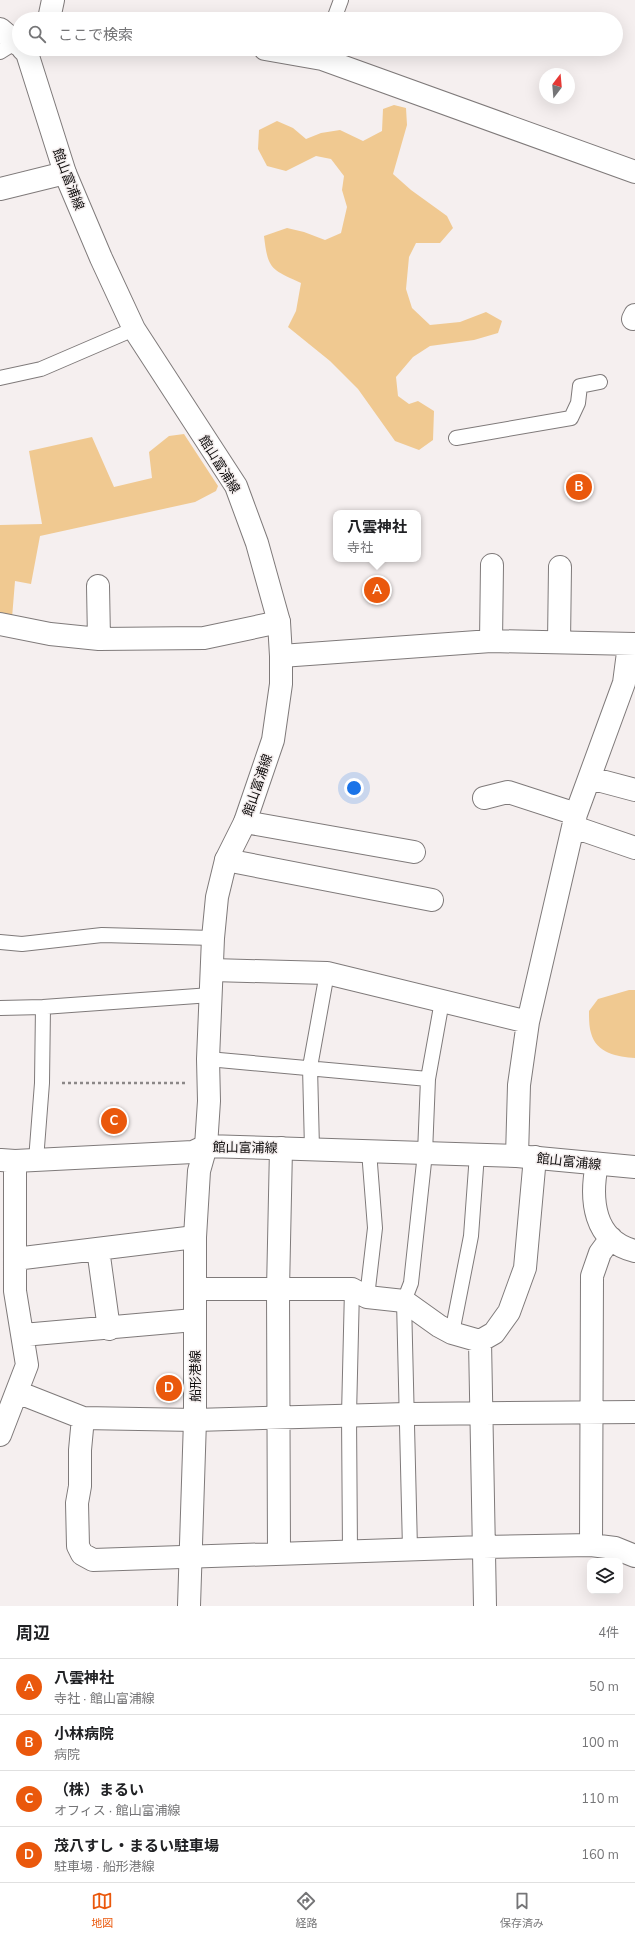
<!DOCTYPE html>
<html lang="ja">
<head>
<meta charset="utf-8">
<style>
	body { margin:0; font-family:"Nunito Sans","Noto Sans JP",sans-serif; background:#f2f2f2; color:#202124 }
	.controls { position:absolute; right:12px; bottom:12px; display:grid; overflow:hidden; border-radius:8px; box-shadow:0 4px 16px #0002 }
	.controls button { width:36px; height:36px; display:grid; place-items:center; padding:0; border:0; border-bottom:1px solid #e0e0e0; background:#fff; color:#202124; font:20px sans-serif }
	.compass { position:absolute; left:539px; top:68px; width:36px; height:36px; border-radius:50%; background:#fff; box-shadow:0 4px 16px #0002; rotate:16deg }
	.you { position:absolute; left:354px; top:788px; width:14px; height:14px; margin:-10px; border:3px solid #fff; border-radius:50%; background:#1a73e8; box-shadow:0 0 0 6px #1a73e833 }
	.badge { display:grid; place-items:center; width:26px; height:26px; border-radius:50%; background:#ea580c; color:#fff; font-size:13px; font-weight:700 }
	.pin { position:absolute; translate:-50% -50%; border:2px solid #fff; box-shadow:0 1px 4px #0006 }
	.popup { position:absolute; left:333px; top:510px; width:88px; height:52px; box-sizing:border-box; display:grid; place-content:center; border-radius:8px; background:#fff; filter:drop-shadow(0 1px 3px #0005); font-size:13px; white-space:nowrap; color:#757577 }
	.popup b { font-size:15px; color:#202124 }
	.popup::after { content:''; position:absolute; left:50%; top:100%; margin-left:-8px; border:8px solid transparent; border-top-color:#fff }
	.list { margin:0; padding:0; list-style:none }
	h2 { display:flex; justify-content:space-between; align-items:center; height:52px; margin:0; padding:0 16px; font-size:17px }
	h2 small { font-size:13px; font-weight:400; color:#757577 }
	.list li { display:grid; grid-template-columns:26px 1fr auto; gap:12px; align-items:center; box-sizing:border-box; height:56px; padding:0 16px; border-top:1px solid #e0e0e0 }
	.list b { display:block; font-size:15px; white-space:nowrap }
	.list p { margin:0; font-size:13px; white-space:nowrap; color:#757577 }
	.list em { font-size:13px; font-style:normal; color:#757577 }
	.icon { flex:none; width:22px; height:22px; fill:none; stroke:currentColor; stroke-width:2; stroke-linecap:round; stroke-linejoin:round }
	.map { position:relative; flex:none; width:635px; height:1606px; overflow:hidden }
	.search { position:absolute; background:#fff; box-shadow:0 4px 16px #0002; left:12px; right:12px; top:12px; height:44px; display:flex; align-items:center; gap:10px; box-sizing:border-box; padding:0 14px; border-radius:22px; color:#757577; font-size:15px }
	.sheet { height:276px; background:#fff }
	nav { display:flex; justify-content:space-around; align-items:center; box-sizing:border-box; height:56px; border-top:1px solid #e0e0e0; background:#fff; font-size:11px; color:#757577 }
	nav a { display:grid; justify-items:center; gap:2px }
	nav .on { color:#ea580c }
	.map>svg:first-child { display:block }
	.green { fill:#f0c991 }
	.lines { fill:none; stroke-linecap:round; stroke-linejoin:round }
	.service-casing { stroke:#7f7a7a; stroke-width:16 }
	.minor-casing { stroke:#7f7a7a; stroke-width:24 }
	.secondary-casing { stroke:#7f7a7a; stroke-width:24 }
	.path { stroke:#8b8787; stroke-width:2.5; stroke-dasharray:3 3; stroke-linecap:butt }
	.service { stroke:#fff; stroke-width:14 }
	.minor { stroke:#fff; stroke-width:22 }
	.secondary { stroke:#fff; stroke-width:22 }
	.labels { text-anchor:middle; stroke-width:3; stroke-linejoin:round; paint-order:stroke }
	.street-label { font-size:13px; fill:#0f0d0d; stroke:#f5efef }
</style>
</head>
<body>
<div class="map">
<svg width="635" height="1606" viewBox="0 0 635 1606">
	<rect width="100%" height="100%" fill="#f5efef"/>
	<path class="green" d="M 394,105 L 406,108 L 407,125 L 393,174 L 411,190 L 447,216 L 453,228 L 440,243 L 416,243 L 409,257 L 406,289 L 412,308 L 430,325 L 460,322 L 486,312 L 502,321 L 498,333 L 474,340 L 430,346 L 413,357 L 396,377 L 398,396 L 409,404 L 418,401 L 434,411 L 433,440 L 419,450 L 395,441 L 358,389 L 330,361 L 288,327 L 296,311 L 301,283 C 271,269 268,270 264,236 L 287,228 L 304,232 L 325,240 L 341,233 L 347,207 L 342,190 L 344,176 L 331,159 L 316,156 L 286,171 L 267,166 L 258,149 L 259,130 L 277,121 L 293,128 L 306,139 L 321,133 L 340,130 L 363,141 L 382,131 L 383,109 Z
		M 184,434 L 218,486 L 216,491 L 195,502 L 40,536 L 31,584 L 15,581 L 12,618 L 0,617 L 0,525 L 42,524 L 29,451 L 92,437 L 114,487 L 152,478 L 149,452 L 169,436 Z
		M 629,990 L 635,990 L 635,1058 C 618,1057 596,1053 591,1033 C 589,1027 589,1018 589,1011 L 598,999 Z"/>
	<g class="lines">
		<g class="service-casing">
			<path id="service" d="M 334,19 L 341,0
				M 0,52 L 16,42
				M 0,378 L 41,369 L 134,329
				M 456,438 L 571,418 L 578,403 L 580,386 L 600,382
				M 0,942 L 22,944 L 102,935 L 213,938
				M 0,1008 L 43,1007 L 211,995
				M 208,1059 L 428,1079
				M 312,1149 L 310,1067 L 327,973
				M 36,1160 L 42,1083 L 43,1007
				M 367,1297 L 375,1228 L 369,1151
				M 452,1333 L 471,1236 L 477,1154
				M 410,1549 L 404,1301 L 411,1283 L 425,1153 L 428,1079 L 442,1001
				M 350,1551 L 349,1415 L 352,1289"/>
		</g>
		<g class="minor-casing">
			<path id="minor" d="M 49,19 L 53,0
				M 265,49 L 322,59 L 635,172
				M 0,189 L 65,173
				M 633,319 L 635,315
				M 98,586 L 99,639
				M 0,624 L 50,634 L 99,639 L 204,638 L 279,622
				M 491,641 L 492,565
				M 559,642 L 560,567
				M 281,656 L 491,641 L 635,644
				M 590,778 L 635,790
				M 484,798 L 508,792 L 576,814
				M 245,822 L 414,852
				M 574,827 L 635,848
				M 226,860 L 432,900
				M 212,970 L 327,973 L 528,1022
				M 517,1156 L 519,1085 L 528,1022 L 576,814 L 624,683 L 629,645
				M 1,1160 L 15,1161 L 193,1152 L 206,1146
				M 597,1164 C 590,1199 593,1241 635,1251
				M 98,1249 L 109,1329
				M 15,1259 L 195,1237
				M 196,1289 L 352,1289 L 367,1297 L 404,1301 L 439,1326 L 452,1333 L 480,1341 L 494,1333 L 509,1312 L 525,1268 L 535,1157
				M 23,1335 L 194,1320
				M 480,1341 L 485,1606
				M 17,1392 L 83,1418 L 195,1420 L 407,1414 L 635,1412
				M 83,1418 L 80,1450 L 80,1486 L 77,1503 L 78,1546 L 82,1554 L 93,1560 L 483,1547 L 591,1545 L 615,1548 L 635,1556
				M 0,1435 L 27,1365 L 15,1291 L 15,1161
				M 591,1545 L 592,1276 L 600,1253 L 611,1238
				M 279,1554 L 278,1290 L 281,1148"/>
		</g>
		<g class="secondary-casing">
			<path id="secondary" d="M 0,29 L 19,45
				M 23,49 L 27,53 L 65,173 L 101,258 L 134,329 L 236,486 L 257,543 L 279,622 L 281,656 L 281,684 L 273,740 L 245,822 L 226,860 L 217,897 L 213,938 L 208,1059 L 209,1101 L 206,1146 L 199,1171 L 195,1237 L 195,1420 L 189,1606
				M 206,1146 L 517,1156 L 635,1167"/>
		</g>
		<path class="path" d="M 62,1083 L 185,1083"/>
		<use href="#service" class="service"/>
		<use href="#minor" class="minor"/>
		<use href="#secondary" class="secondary"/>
	</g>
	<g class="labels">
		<g class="street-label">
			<text transform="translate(69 179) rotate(69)" y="5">館山富浦線</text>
			<text transform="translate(220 464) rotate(58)" y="5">館山富浦線</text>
			<text transform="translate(257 785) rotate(-71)" y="5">館山富浦線</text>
			<text transform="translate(245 1147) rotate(1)" y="5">館山富浦線</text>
			<text transform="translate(569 1161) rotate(6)" y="5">館山富浦線</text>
			<text transform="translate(195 1376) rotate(-90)" y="5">船形港線</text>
		</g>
	</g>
</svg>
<div class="controls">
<button><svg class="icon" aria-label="layers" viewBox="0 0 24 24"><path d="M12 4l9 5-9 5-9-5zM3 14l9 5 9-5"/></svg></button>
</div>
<svg class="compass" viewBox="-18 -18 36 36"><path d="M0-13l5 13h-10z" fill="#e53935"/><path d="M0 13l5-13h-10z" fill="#757577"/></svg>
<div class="you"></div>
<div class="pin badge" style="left:377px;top:590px">A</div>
<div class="popup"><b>八雲神社</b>寺社</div>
<div class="pin badge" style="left:579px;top:487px">B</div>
<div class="pin badge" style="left:114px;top:1121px">C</div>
<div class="pin badge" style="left:169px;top:1388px">D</div>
<div class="search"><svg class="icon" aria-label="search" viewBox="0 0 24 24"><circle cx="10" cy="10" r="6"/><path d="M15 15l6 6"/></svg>ここで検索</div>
</div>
<section class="sheet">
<h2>周辺<small>4件</small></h2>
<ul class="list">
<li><span class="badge">A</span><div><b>八雲神社</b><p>寺社 · 館山富浦線</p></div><em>50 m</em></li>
<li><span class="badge">B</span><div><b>小林病院</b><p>病院</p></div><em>100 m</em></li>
<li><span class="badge">C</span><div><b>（株）まるい</b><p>オフィス · 館山富浦線</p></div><em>110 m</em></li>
<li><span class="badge">D</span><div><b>茂八すし・まるい駐車場</b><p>駐車場 · 船形港線</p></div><em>160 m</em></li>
</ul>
</section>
<nav>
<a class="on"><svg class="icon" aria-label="map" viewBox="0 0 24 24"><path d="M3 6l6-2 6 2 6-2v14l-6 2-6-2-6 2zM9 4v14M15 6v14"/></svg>地図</a>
<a><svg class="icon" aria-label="directions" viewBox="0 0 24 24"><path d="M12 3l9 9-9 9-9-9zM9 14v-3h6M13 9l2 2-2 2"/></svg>経路</a>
<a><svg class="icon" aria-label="saved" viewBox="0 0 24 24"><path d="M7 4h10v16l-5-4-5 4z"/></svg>保存済み</a>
</nav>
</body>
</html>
